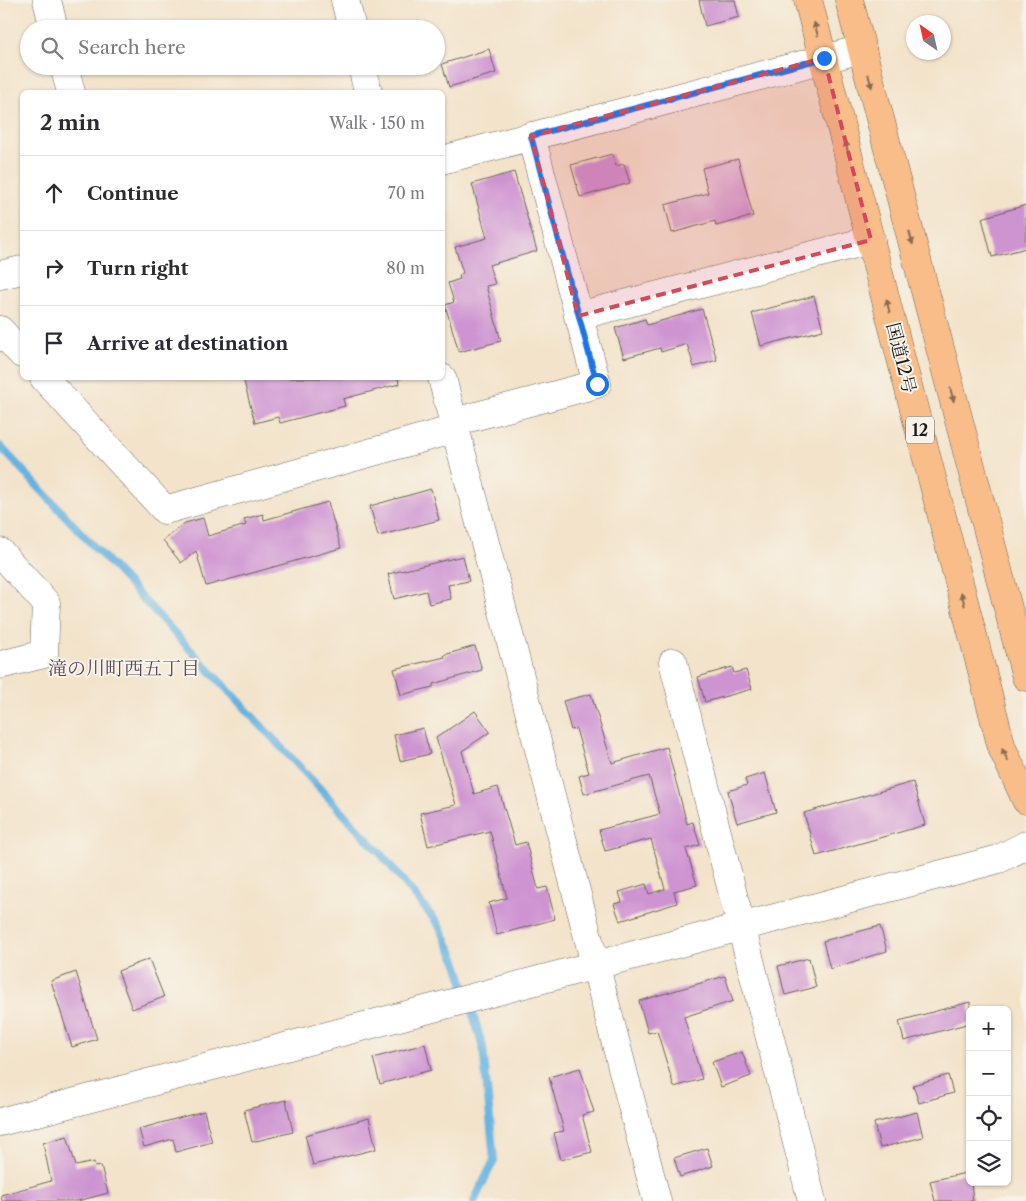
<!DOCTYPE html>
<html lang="en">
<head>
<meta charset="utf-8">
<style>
	body { margin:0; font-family:"Libre Caslon Text","Noto Serif JP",serif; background:#f7f7f7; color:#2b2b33 }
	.controls { position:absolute; right:15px; bottom:15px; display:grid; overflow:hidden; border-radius:8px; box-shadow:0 1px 4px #0004 }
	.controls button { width:45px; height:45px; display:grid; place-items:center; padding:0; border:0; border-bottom:1px solid #e1e1e2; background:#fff; color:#2b2b33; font:25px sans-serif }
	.compass { position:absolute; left:906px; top:15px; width:45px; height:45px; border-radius:50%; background:#fff; box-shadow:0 1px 4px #0004; rotate:326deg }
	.stop { position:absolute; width:15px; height:15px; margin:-11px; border:4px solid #1a73e8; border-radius:50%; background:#fff }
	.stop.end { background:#1a73e8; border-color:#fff; box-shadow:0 1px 5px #0008 }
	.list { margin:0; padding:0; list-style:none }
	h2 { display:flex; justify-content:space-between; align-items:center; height:65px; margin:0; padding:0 20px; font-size:21px }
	h2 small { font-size:16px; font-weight:400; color:#7c7c81 }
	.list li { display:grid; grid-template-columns:32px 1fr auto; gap:15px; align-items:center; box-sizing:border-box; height:75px; padding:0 20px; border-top:1px solid #e1e1e2 }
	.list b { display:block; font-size:19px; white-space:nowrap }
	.list em { font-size:16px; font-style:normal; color:#7c7c81 }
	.icon { flex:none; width:28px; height:28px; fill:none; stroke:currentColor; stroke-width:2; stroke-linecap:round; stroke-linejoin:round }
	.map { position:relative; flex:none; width:1026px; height:1201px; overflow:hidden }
	.search { position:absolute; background:#fff; box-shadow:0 1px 4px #0004; left:20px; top:20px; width:425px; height:55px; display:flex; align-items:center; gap:12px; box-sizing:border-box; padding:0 18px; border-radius:28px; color:#7c7c81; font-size:19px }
	.panel { position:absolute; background:#fff; box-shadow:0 1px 4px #0004; left:20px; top:90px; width:425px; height:290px; border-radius:8px }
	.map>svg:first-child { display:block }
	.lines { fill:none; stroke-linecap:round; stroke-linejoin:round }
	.stream { stroke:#66b3e0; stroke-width:8 }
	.building { fill:#ce93d1 }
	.minor-casing { stroke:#676259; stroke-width:29 }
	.highway-casing { stroke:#676259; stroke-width:29 }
	.minor { stroke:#fff; stroke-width:28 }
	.highway { stroke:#f8bd89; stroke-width:28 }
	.oneway { fill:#8a6c52 }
	.route { stroke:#1a73e8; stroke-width:6 }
	.marked { fill:#d1495b; fill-opacity:0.2; stroke:#d1495b; stroke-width:4; stroke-dasharray:10 6; stroke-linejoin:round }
	.labels { text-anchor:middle; stroke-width:4; stroke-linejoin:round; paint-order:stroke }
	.shield { fill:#f7f3e8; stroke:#5e5c59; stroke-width:1 }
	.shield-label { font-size:16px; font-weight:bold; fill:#1c1c1c }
	.street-label { font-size:18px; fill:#1c1c1c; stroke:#f7f3e8 }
	.neighbourhood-label { font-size:19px; fill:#5a465b; stroke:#f7f3e8 }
</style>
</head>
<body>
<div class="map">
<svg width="1026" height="1201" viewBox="0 0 1026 1201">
	<rect width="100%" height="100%" fill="#f7f3e8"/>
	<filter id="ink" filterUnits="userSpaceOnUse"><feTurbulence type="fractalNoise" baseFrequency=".02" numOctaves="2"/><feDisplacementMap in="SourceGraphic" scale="10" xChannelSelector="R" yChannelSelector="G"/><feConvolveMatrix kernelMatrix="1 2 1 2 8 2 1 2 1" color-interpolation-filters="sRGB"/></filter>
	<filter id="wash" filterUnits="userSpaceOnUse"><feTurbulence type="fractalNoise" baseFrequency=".0096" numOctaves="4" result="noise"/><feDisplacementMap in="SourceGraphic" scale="20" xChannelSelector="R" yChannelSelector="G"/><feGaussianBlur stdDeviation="1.12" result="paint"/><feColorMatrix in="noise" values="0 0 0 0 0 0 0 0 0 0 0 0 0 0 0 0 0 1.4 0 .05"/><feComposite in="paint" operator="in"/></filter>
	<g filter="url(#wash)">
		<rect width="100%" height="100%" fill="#f3e3ca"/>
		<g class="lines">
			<path class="stream" d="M 0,446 L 381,854 L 438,924 L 456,960 L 483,1047 L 494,1160 L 474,1201"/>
		</g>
		<g id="blocks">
			<path class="building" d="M 699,0 L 735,0 L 739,17 L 705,26 Z
				M 489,49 L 496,73 L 449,87 L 442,64 Z
				M 612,154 L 616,166 L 624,164 L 630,183 L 580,197 L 571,165 Z
				M 738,159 L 753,216 L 716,226 L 715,221 L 672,233 L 665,205 L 708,193 L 702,168 Z
				M 514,172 L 537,251 L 489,265 L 495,284 L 486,286 L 501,341 L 459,352 L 445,305 L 454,302 L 448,283 L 460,279 L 459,275 L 463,273 L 455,247 L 487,238 L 472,184 Z
				M 1026,205 L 1026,248 L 992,257 L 982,218 Z
				M 814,296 L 823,330 L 761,346 L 752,313 Z
				M 702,309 L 717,360 L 694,367 L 687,344 L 661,352 L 660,348 L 624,358 L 615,328 L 645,319 L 647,325 Z
				M 243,378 L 398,378 L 399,384 L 343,399 L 345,406 L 280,423 L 278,417 L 255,423 Z
				M 431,489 L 439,520 L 378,536 L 370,506 Z
				M 328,502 L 341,548 L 206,586 L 196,551 L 181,563 L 163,540 L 185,523 L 203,518 L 208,536 L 246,525 L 244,519 L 263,514 L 264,520 Z
				M 463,556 L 469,581 L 448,585 L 451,599 L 429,604 L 426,591 L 394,599 L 388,574 Z
				M 475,646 L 482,670 L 433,684 L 433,687 L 401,695 L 394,669 L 445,657 L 444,655 Z
				M 732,667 L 734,673 L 746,670 L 752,689 L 705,702 L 698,677 Z
				M 591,694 L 612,763 L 667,747 L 687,824 L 693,822 L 700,845 L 686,849 L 697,885 L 674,891 L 677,903 L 620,921 L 614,904 L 622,902 L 619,892 L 646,884 L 649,894 L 665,889 L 651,839 L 605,851 L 599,830 L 660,814 L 649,776 L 584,794 L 579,776 L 589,773 L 576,729 L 571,730 L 563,701 Z
				M 475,711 L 490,732 L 462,751 L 474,794 L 498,787 L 515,845 L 526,842 L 538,889 L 547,887 L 555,919 L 497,935 L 489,903 L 507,898 L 490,831 L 428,846 L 420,813 L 456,805 L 436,738 Z
				M 423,728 L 430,754 L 400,761 L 394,735 Z
				M 765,773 L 776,812 L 737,823 L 728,791 L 747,785 L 745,779 Z
				M 913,782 L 925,825 L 816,856 L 804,813 Z
				M 880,926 L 887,951 L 830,969 L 823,941 Z
				M 809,958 L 816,987 L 785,995 L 778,966 Z
				M 149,959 L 164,997 L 132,1009 L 118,971 Z
				M 76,972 L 97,1039 L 72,1047 L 51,981 Z
				M 725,976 L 733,1001 L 684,1017 L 702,1079 L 674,1087 L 657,1031 L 648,1033 L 639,1001 Z
				M 970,1002 L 970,1023 L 904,1041 L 899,1021 Z
				M 425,1044 L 431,1070 L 380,1084 L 373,1058 Z
				M 742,1052 L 751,1076 L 721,1087 L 712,1062 Z
				M 580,1068 L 594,1112 L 582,1115 L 592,1152 L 561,1160 L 554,1133 L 564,1131 L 549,1077 Z
				M 948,1075 L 953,1093 L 919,1103 L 913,1085 Z
				M 286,1100 L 293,1132 L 252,1142 L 244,1110 Z
				M 204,1111 L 212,1142 L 176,1152 L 173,1139 L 144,1147 L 139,1129 Z
				M 917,1112 L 923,1137 L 880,1148 L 874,1123 Z
				M 369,1118 L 376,1149 L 313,1165 L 305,1135 Z
				M 67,1136 L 76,1166 L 94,1162 L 95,1167 L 101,1166 L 108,1193 L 78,1201 L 2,1201 L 1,1195 L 51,1181 L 43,1143 Z
				M 707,1148 L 713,1166 L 680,1177 L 674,1158 Z
				M 970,1172 L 973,1201 L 935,1201 L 930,1181 Z"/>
		</g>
	</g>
	<g filter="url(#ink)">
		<use href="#blocks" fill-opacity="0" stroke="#676259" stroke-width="1"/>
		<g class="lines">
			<g class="minor-casing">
				<path id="minor" d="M 47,0 L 54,29
					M 345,0 L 352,29
					M 64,66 L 71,92
					M 362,66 L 368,92
					M 442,160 L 862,49
					M 0,275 L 22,270
					M 578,316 L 871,240
					M 0,330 L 22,354
					M 44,378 L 165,510 L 455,429
					M 442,378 L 657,1201
					M 454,422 L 597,384 L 531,136
					M 0,552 L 46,603 L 44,654 L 0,665
					M 673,662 L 812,1201
					M 0,1122 L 999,859 L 1026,845"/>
			</g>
			<g class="highway-casing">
				<path id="highway" d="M 808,0 L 1002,748 L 1026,800
					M 849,0 L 1026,677"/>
			</g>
			<use href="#minor" class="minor"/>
			<use href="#highway" class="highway"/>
		</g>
		<defs><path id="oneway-solid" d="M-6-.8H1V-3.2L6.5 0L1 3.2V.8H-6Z" transform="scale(1.25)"/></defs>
		<g class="oneway">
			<use href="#oneway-solid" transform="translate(816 29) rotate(-105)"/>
			<use href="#oneway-solid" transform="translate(870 81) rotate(75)"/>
			<use href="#oneway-solid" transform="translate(847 148) rotate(-104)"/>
			<use href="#oneway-solid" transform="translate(911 238) rotate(75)"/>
			<use href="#oneway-solid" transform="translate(888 306) rotate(-104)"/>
			<use href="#oneway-solid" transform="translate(952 395) rotate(75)"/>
			<use href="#oneway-solid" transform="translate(963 599) rotate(-104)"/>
			<use href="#oneway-solid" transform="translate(1005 755) rotate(-115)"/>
		</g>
	</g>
	<g class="lines" filter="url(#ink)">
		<path class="route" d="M 597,384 L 531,136 L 824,58"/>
	</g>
	<path class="marked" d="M 824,58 L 871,240 L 578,316 L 531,136 Z"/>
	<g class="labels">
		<rect class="shield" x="906" y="416.5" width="28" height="27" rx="4"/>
		<g class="shield-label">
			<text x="920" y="436">12</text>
		</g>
		<g class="street-label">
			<text transform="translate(901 358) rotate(76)" y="6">国道12号</text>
		</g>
		<g class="neighbourhood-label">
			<text x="124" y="675">滝の川町西五丁目</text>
		</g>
	</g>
</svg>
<div class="controls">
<button>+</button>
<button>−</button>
<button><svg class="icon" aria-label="locate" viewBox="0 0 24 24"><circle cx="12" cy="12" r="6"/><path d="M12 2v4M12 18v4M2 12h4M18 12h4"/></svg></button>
<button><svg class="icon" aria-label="layers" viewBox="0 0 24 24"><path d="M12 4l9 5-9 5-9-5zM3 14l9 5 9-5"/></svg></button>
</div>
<svg class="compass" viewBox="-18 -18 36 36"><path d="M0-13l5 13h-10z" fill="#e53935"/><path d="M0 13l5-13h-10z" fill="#7c7c81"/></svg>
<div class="stop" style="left:597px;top:384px"></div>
<div class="stop end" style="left:824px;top:58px"></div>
<div class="search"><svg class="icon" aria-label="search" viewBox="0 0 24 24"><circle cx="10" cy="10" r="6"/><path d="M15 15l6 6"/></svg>Search here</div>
<section class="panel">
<h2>2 min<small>Walk · 150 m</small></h2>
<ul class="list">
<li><svg class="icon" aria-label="ahead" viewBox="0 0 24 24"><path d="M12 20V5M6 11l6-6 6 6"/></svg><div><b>Continue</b></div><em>70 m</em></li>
<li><svg class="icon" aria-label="right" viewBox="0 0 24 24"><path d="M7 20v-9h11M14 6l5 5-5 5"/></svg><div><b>Turn right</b></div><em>80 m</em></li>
<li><svg class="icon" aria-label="arrive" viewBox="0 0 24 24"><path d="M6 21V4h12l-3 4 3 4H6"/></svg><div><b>Arrive at destination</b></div></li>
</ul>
</section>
</div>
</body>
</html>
